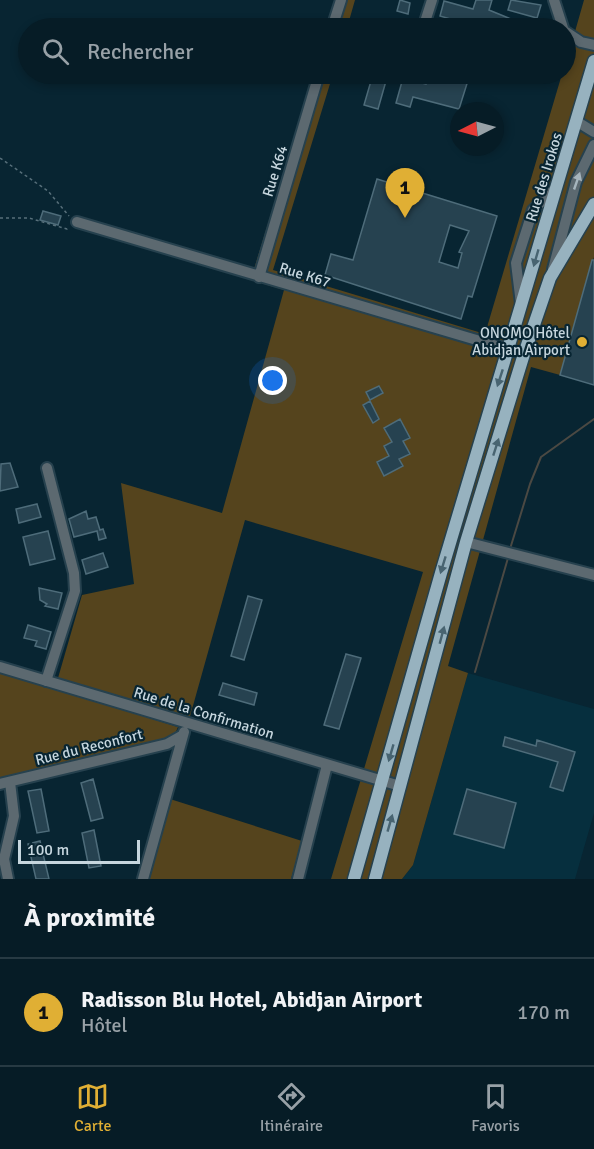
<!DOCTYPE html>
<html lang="fr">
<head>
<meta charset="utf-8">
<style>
	body { margin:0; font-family:Signika,sans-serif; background:#0f252e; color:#f1f3f6 }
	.compass { position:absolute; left:450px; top:102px; width:54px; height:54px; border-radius:50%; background:#061c26; box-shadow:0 3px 9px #0003; rotate:264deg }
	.scale { position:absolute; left:18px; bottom:15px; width:122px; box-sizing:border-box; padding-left:6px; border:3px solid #c6d6de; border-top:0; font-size:16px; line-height:21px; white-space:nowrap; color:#c6d6de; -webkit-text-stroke:4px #082532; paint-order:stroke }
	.you { position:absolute; left:273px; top:381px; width:21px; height:21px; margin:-15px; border:4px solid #fff; border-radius:50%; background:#1a73e8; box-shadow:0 0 0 9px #1a73e833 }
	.badge { display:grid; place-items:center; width:39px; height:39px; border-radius:50%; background:#e0af34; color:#111; font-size:20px; font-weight:700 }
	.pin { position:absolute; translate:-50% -50px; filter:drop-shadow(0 2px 3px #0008) }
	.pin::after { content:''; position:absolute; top:32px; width:21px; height:18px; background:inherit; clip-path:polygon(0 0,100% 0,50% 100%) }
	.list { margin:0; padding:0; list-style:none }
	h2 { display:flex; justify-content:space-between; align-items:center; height:78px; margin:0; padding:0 24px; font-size:26px }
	h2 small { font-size:20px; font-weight:400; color:#98a1a7 }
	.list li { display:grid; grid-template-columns:39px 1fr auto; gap:18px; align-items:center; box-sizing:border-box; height:108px; padding:0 24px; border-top:2px solid #273a43 }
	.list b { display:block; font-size:22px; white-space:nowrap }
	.list p { margin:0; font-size:20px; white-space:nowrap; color:#98a1a7 }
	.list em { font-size:20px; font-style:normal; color:#98a1a7 }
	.icon { flex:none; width:33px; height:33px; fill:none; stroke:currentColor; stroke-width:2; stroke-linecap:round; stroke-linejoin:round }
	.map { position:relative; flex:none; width:594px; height:879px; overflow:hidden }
	.search { position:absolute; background:#061c26; box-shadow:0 3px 9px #0003; left:18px; right:18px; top:18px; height:66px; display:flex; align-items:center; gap:15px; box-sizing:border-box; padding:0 21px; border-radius:33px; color:#98a1a7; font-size:22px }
	.sheet { height:186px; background:#061c26 }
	nav { display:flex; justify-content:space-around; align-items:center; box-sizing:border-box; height:84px; border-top:2px solid #273a43; background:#061c26; font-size:16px; color:#98a1a7 }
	nav a { display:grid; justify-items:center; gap:3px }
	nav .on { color:#e0af34 }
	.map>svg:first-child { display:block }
	.built { fill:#062f3e }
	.green { fill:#55441d }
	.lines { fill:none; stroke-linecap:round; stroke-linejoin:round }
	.stream { stroke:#4b4943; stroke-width:2 }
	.building { fill:#264250; stroke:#4e6c7a; stroke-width:1.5; fill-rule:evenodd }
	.minor-casing { stroke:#26414e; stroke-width:14 }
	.major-casing { stroke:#26414e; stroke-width:15 }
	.path { stroke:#576f7a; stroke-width:1.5; stroke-dasharray:3 3; stroke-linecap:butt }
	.minor { stroke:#5c6970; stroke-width:10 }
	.major { stroke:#97b2bf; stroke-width:12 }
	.oneway { fill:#a6b5bd }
	.oneway2 { fill:#486471 }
	.poi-dot { fill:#e0af34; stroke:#082532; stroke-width:2 }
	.labels { text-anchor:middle; stroke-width:4.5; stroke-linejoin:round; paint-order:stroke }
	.street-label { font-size:15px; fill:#c6d6de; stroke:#082532 }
	.poi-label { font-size:15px; fill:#c6d6de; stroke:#082532; text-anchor:end }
</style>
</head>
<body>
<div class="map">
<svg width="594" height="879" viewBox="0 0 594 879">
	<rect width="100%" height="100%" fill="#082532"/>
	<path class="built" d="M 468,673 L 594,709 L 594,813 L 575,879 L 402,879 L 413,865 Z"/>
	<path class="green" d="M 337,0 L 355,0 L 347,28 L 328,28 Z
		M 584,0 L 594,0 L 594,257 L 562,369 L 560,375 L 531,367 L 448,666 L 468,673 L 413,865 L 402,879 L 331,879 L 423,572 L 245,520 L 189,720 L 58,678 L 82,595 L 134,584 L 121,483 L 222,513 L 284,290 L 75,227 L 78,216 L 254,269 L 314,74 L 333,74 L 273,270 L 485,334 L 562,74 L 566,74 L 566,63 Z
		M 0,671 L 178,727 L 174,736 L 166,741 L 0,782 Z
		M 170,799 L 302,841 L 291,879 L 146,879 Z"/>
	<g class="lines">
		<path class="stream" d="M 510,549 L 530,484 L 541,457 L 594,419
			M 475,672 L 508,558"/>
	</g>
	<path class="building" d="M 400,0 L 410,3 L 408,14 L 397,11 Z
		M 476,0 L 492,0 L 489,10 L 511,19 L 509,28 L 489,26 L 488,28 L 473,28 L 474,26 L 440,16 L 444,1 L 473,9 Z
		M 511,0 L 541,5 L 537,18 L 508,10 Z
		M 373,74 L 388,74 L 378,109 L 364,105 Z
		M 429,74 L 453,78 L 455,74 L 470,74 L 459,109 L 413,97 L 410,107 L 396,103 L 403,78 L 426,84 Z
		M 377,179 L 497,216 L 472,297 L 468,296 L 461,319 L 325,275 L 331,254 L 353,260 ZM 450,225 L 469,231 L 459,252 L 462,253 L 458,268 L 439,262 Z
		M 43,211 L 61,216 L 58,225 L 40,220 Z
		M 592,260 L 594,260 L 594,385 L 560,375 Z
		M 379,386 L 383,393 L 370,400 L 366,392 Z
		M 370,401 L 379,419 L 373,423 L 363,405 Z
		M 400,419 L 410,438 L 403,441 L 410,454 L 399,459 L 403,466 L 384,476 L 377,462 L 389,456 L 384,446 L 392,442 L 384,428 Z
		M 10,463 L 18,487 L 0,491 L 1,464 Z
		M 37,504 L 41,517 L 19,523 L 16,509 Z
		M 86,511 L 88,519 L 96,517 L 100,530 L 103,529 L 106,538 L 99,540 L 97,531 L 74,537 L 69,519 Z
		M 48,531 L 55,559 L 30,565 L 23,537 Z
		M 103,553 L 108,567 L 86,574 L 82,560 Z
		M 39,588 L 62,593 L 58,609 L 45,606 L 47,604 L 40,600 Z
		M 248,596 L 262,600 L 244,660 L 231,656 Z
		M 28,625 L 51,632 L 46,649 L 35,646 L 37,641 L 24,638 Z
		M 346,654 L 361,658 L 339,729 L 324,725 Z
		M 223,683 L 257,693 L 254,705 L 219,695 Z
		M 505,737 L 536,746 L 537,740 L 575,752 L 563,791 L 550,787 L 558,762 L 503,746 Z
		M 93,779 L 103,818 L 91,821 L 81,783 Z
		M 41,789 L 49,831 L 37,833 L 28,791 Z
		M 467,789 L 516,803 L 504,848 L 454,834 Z
		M 94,830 L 101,866 L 89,868 L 82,833 Z
		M 40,841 L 49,879 L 36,879 L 28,844 Z"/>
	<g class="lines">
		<g class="minor-casing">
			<path id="minor" d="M 554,0 L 563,28
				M 424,25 L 432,0
				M 332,28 L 341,0
				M 566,32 L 581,42 L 594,45
				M 576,121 L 594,132
				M 77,222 L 524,354
				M 553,269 L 576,182 L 594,145
				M 259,277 L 319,74
				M 521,304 L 516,263 L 533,210 L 556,188
				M 466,542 L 594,575
				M 0,667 L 400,786
				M 46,681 L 75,591 L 74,573 L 47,468
				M 0,784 L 167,744 L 183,735
				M 8,879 L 4,859 L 14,816 L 10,782
				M 143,879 L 184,732
				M 298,879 L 327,765"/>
		</g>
		<g class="major-casing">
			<path id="major" d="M 354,879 L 441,573 L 594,61
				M 375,879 L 466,542 L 524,354 L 550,278 L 594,204"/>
		</g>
		<path class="path" d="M 0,158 L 48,191 L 69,216
			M 0,218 L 29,218 L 67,229 L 69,227"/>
		<use href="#minor" class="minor"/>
		<use href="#major" class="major"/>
	</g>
	<defs><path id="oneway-solid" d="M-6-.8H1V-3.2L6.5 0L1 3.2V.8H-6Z" transform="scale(1.5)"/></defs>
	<use class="oneway" href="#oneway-solid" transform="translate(577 181) rotate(-71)"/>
	<g class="oneway2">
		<use href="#oneway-solid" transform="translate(536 258) rotate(106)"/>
		<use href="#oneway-solid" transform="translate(500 378) rotate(108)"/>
		<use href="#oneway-solid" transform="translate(496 447) rotate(-72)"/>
		<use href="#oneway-solid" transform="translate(443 565) rotate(107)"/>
		<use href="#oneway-solid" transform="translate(442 635) rotate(-75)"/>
		<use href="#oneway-solid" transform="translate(391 753) rotate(106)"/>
		<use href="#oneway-solid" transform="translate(390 823) rotate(-74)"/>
	</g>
	<circle class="poi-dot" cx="582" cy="342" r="6"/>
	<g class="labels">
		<g class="street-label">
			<text transform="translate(275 171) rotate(-73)" y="5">Rue K64</text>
			<text transform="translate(544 177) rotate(-73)" y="5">Rue des Irokos</text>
			<text transform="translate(305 275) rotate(17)" y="5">Rue K67</text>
			<text transform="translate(204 713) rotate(17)" y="5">Rue de la Confirmation</text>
			<text transform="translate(89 747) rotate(-14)" y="5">Rue du Reconfort</text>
		</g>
		<g class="poi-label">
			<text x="570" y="338">ONOMO Hôtel<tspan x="570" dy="17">Abidjan Airport</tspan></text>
		</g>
	</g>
</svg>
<svg class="compass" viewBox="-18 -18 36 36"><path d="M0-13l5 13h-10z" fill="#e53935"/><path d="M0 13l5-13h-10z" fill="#98a1a7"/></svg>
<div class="scale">100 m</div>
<div class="you"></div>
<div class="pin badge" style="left:405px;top:218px">1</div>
<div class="search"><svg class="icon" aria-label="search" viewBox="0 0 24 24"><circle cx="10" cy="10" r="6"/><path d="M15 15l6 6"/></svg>Rechercher</div>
</div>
<section class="sheet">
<h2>À proximité<small></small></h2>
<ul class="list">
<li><span class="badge">1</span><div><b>Radisson Blu Hotel, Abidjan Airport</b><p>Hôtel</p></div><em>170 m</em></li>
</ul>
</section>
<nav>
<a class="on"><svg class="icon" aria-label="map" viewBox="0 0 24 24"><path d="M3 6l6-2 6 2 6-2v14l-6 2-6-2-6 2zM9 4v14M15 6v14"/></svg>Carte</a>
<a><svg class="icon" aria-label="directions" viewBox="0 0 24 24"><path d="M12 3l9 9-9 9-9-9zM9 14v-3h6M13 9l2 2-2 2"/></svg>Itinéraire</a>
<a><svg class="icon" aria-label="saved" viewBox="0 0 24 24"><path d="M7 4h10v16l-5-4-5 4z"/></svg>Favoris</a>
</nav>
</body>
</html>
